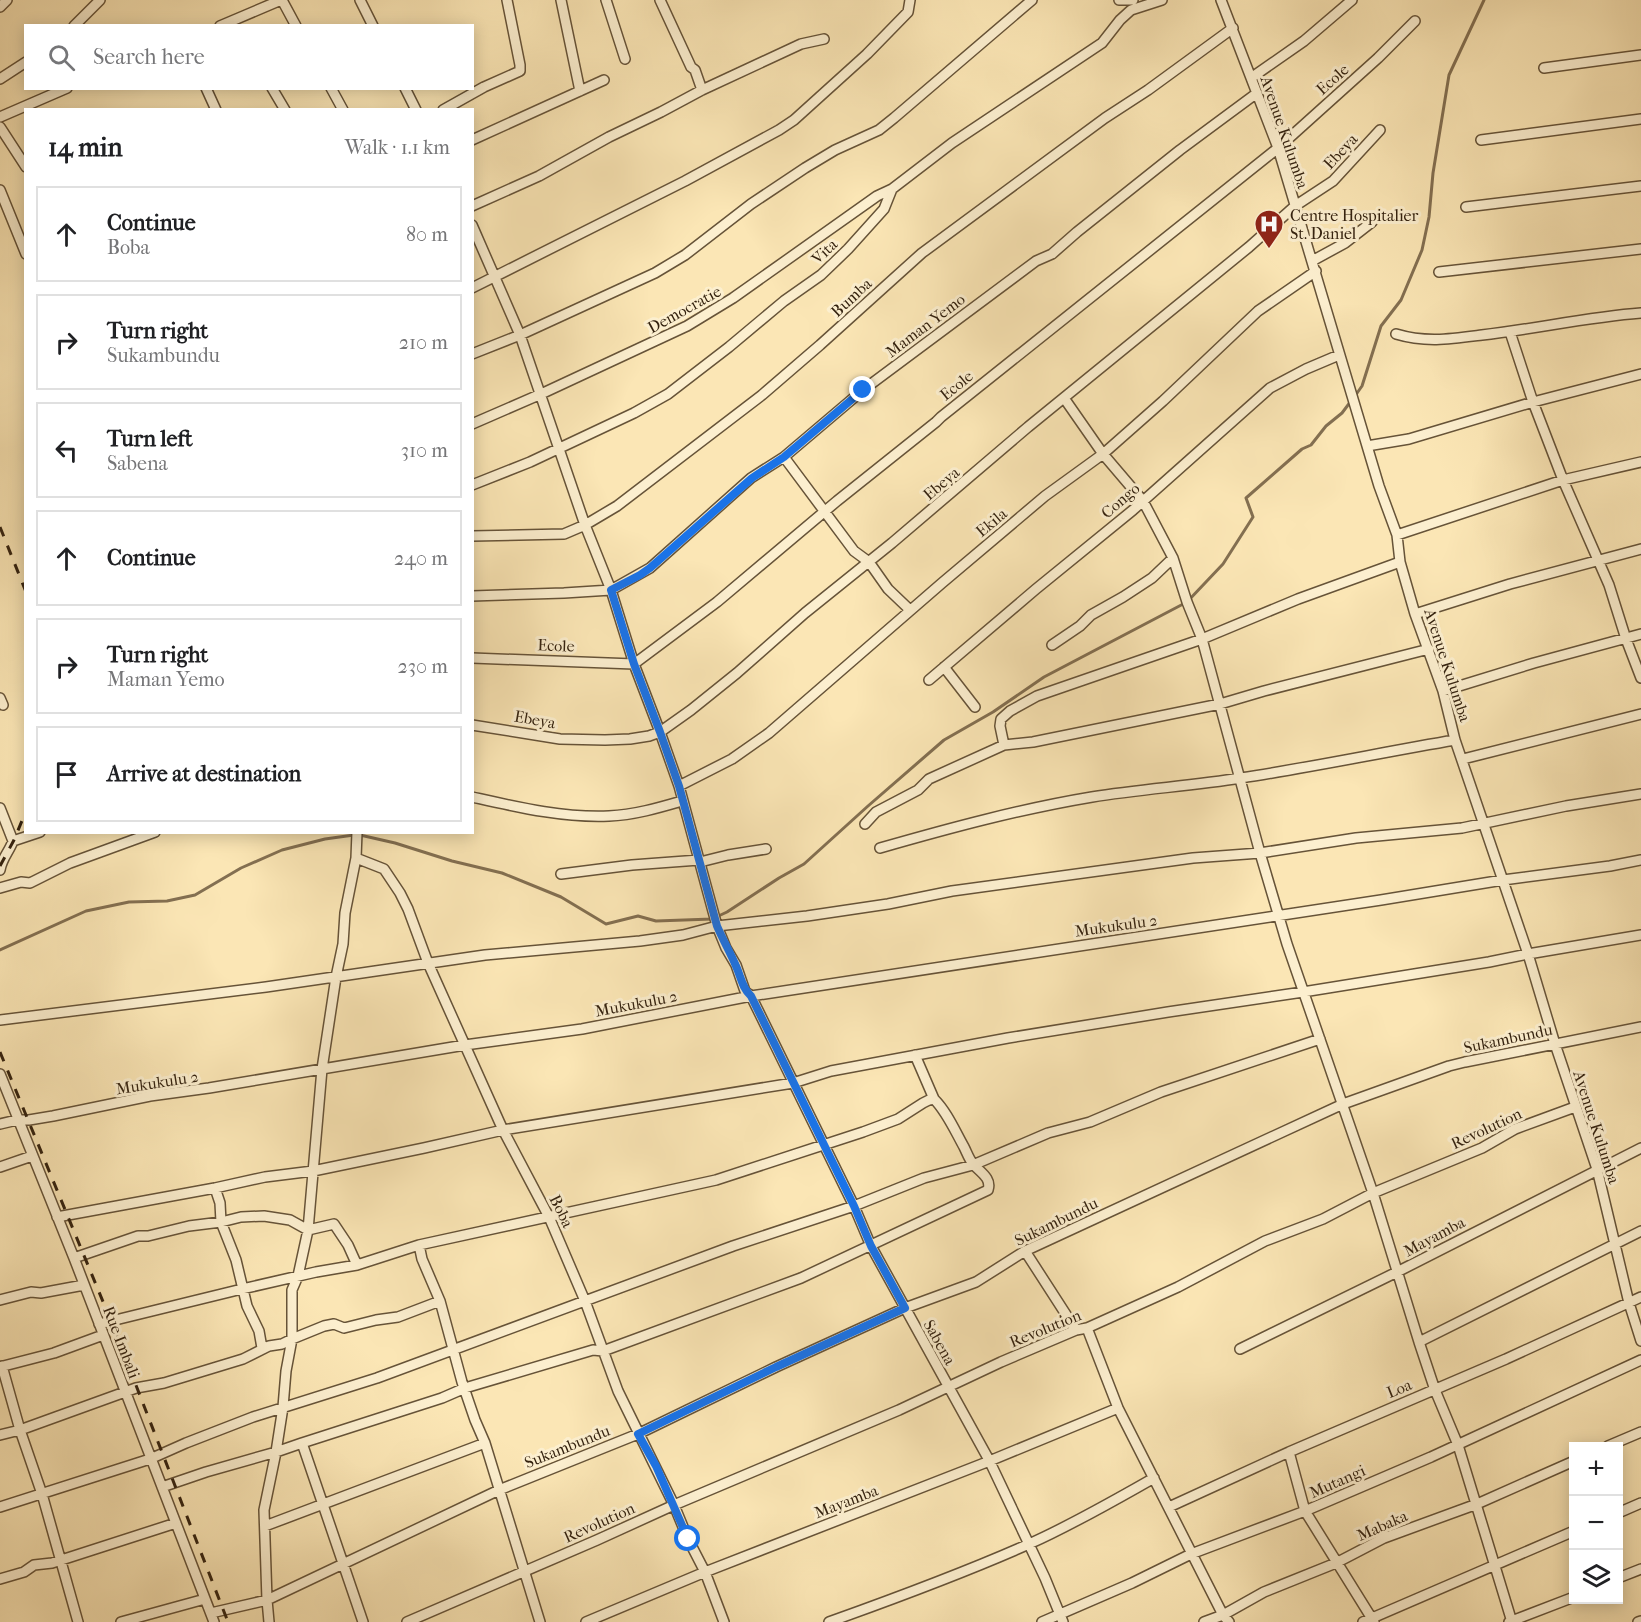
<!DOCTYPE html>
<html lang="en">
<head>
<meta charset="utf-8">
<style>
	body { margin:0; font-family:"IM FELL French Canon",serif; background:#f2f2f2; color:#202124 }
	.controls { position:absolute; right:18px; bottom:18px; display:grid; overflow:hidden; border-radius:0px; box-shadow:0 3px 15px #0003 }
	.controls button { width:54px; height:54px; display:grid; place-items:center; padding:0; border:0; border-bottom:2px solid #e0e0e0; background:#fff; color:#202124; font:30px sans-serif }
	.stop { position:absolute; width:18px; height:18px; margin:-14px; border:4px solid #1a73e8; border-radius:50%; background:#fff }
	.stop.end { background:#1a73e8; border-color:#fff; box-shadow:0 2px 6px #0008 }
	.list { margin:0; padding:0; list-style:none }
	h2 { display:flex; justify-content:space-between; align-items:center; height:78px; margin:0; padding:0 24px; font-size:26px }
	h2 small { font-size:20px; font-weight:400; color:#757577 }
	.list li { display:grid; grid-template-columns:39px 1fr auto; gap:18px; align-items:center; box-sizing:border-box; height:96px; margin:0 12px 12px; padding:0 12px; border:2px solid #e0e0e0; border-radius:0px }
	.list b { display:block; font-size:22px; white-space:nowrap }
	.list p { margin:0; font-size:20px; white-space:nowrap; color:#757577 }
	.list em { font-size:20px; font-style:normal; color:#757577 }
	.icon { flex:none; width:33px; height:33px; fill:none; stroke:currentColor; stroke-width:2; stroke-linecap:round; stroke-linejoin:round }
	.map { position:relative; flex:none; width:1641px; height:1622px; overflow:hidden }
	.search { position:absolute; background:#fff; box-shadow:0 3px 15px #0003; left:24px; top:24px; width:450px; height:66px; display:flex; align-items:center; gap:15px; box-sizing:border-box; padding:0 21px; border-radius:0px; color:#757577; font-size:22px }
	.panel { position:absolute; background:#fff; box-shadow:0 3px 15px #0003; left:24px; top:108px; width:450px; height:726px; border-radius:0px }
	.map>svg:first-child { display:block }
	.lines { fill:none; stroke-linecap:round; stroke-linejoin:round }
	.stream { stroke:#836f51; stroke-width:3 }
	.street-casing { stroke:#665338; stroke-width:12 }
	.street { stroke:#fcefcf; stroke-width:9 }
	.rail { stroke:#34220f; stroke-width:3; stroke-dasharray:10 10; stroke-linecap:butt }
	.route { stroke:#1a73e8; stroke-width:8 }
	.labels { text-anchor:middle; stroke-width:6; stroke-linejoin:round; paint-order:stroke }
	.street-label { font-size:16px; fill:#34220f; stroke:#fcefcf }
	.poi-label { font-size:16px; fill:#34220f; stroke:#fcefcf; text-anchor:start }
</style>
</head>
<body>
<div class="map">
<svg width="1641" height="1622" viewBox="0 0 1641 1622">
	<rect width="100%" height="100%" fill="#fbe6b5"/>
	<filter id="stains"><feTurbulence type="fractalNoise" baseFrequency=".00333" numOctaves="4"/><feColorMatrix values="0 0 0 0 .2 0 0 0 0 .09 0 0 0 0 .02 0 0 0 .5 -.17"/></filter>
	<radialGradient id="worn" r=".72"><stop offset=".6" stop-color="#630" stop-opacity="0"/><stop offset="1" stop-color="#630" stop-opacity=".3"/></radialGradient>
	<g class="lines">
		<path class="stream" d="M 1355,396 L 1362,386 L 1381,326 L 1401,300 L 1422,250 L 1429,217 L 1433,173 L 1449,75 L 1484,0
			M 360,835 L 395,843 L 452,861 L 502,873 L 561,897 L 606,924 L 638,916 L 656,921 L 712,919 L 727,912 L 779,878 L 804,864 L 868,806 L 944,740 L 993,712 L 1044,677 L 1187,602 L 1223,564 L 1253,517 L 1246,498 L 1302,449 L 1311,445 L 1326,426 L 1342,413 L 1351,401
			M 0,950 L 86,911 L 129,902 L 167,901 L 195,895 L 241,868 L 282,850 L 325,839 L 354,835"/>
		<g class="street-casing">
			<path id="street" d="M 282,0 L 296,26
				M 360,0 L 373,26
				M 561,0 L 580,91
				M 606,0 L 625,59
				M 660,0 L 691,67 L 695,70 L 702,90
				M 1119,0 L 1133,0
				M 1221,0 L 1278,148 L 1379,486 L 1397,535 L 1400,562 L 1415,614 L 1443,691 L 1455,740 L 1528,954 L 1555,1044 L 1597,1169 L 1629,1303 L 1641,1341
				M 0,7 L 7,0
				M 74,26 L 100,0
				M 220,26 L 281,0
				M 1544,68 L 1641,55
				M 1251,78 L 1304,41 L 1352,0
				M 0,79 L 26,62
				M 206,88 L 216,110
				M 272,88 L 285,110
				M 331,88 L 343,110
				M 405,88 L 416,110
				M 443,110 L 484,87 L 520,71 L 520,65 L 507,0
				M 0,117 L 67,88
				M 0,127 L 26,167
				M 472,140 L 604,80
				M 1481,140 L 1641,119
				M 0,190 L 26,254
				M 472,206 L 539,176 L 609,137 L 661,112 L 702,90 L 801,44 L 824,39
				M 1466,207 L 1641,186
				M 472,225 L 520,335 L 585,525 L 611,590 L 634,664 L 660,732 L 679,786 L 717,926 L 726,948 L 736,965 L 745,991 L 751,996 L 854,1206 L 871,1246 L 989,1460 L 1045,1578 L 1063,1622
				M 1312,261 L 1345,243 L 1372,222
				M 1439,272 L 1641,249
				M 472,288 L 685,181 L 779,130 L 794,120 L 867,54 L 908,12 L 910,0
				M 1510,332 L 1533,402 L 1563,480 L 1609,585 L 1626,639 L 1641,678
				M 1396,334 C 1426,343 1451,339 1482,335 C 1535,329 1588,317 1641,313
				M 472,354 L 520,335 L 655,273 L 685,255 L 751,204 L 805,168 L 835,150 L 879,130 L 894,118 L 1032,0
				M 1064,398 L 1103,454 L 1143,501 L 1173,558 L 1187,602 L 1202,639 L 1260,853 L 1287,944 L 1373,1193 L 1419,1342 L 1435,1390 L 1458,1445 L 1512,1622
				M 472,424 L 541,394 L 687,326 L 733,298 L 877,196 L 892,189
				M 1367,446 L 1409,439 L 1533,402 L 1641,374
				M 784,457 L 854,551 L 869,562 L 888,589 L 910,610
				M 472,485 L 530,462 L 634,413 L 668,394 L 729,347 L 784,301 L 821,275 L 848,249 L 884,209 L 892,189 L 952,143 L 1102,43 L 1120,20 L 1131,10 L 1162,0
				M 1397,535 L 1563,480 L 1641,462
				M 472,536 L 564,534 L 585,525 L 617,506 L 762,395 L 820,345 L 922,253 L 1105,118 L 1148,90 L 1233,28
				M 472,596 L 564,593 L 611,590 L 650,568 L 751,478 L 784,457 L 863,390 L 1036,261 L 1052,254 L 1077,232 L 1180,150 L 1257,93
				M 1415,614 L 1510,584 L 1641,549
				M 1052,645 L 1080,626 L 1091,615 L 1123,597 L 1152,578 L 1173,558
				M 472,658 L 634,664 L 717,602 L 837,501 L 936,422 L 941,417 L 1278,148 L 1378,58 L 1415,21
				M 944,667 L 975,707
				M 929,680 L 1036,589 L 1133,510 L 1270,388 L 1306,369 L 1339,355
				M 1443,691 L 1534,663 L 1641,634
				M 0,698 L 3,705
				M 472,725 L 560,739 L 605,740 L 630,739 L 649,736 L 660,732 L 691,710 L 737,673 L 805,613 L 892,543 L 1028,427 L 1249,247 L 1295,206 L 1333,181 L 1380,130
				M 1004,745 L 1000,726 L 1001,719 L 1010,711 L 1037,696 L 1202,639 L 1298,599 L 1400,562
				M 1463,759 L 1641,714
				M 679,786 L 732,759 L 769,733 L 942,583 L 1045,496 L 1103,454 L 1163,401 L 1258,311 L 1316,271
				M 472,797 C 517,807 563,818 609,816 C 634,815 658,808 682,801
				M 0,808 L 13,841
				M 865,824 L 876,812 L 918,790 L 929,779 L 1004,745 L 1033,742 L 1220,704 L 1264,691 L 1429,649
				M 357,832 L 356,858 L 384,869 L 400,893 L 408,909 L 428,963 L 503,1130 L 549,1217 L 585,1301 L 618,1391 L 674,1505 L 688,1539 L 705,1572 L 724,1622
				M 880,848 C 950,828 1020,809 1092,797 C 1141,789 1191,786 1241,778 C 1313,767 1384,752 1455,740
				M 700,862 L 728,855 L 766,849
				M 0,870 C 2,858 9,852 13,841 L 40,832
				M 561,874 L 632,865 L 699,860
				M 0,888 L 21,882 L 30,883 L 70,863 L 155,832
				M 0,1020 L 266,987 L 485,955 L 640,941 L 683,935 L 717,926 L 807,916 L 888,904 L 952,891 L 1193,858 L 1260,853 L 1356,838 L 1462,828 L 1566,806 L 1641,794
				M 0,1074 L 74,1258 L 214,1622
				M 0,1124 L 17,1120 L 29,1120 L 53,1116 L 150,1096 L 209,1088 L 465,1045 L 582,1029 L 751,996 L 1381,900 L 1503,880 L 1610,866 L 1641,860
				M 0,1167 L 32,1156
				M 215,1188 L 220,1203 L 221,1222 L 236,1260 L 247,1306 L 259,1331 L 262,1348 L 269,1346
				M 57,1217 L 215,1188 L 265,1177 L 313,1171 L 424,1148 L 503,1130 L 793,1083 L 831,1071 L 1008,1038 L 1168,1012 L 1303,992 L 1489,962 L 1528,954 L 1641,935
				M 419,1245 L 422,1259 L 440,1301 L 462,1382 L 475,1420 L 485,1443 L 540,1622
				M 1025,1251 L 1076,1330
				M 74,1258 L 138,1236 L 148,1236 L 189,1226 L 221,1222 L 241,1217 L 264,1216 L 290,1220 L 308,1230 L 334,1224 L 348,1245 L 357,1265
				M 0,1300 L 31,1292 L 41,1293 L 84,1285
				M 99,1324 L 242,1289 L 316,1272 L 357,1265 L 419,1245 L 716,1180 L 863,1132 L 898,1119 L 923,1103 L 929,1100 L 934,1099
				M 1087,1328 L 1118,1408 L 1223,1615 L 1229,1622
				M 1419,1342 L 1641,1231
				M 1240,1349 L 1397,1272 L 1641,1148
				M 2,1366 L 20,1430 L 42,1494 L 78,1622
				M 0,1367 L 54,1353 L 103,1335
				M 0,1435 L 20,1430 L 136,1388 L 164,1383 L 243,1359 L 269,1346 L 282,1344 L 292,1339 L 324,1326 L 334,1324 L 344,1328 L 376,1320 L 398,1317 L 440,1301
				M 302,1443 L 363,1622
				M 1608,1446 L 1641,1432
				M 1289,1452 L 1305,1511 L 1374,1622
				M 162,1487 L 206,1472 L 276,1452 L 302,1443 L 442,1398 L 465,1388 L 593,1350 L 603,1351 L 801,1278 L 988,1190 C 992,1178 980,1172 973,1164 C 969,1159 967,1153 964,1147 C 955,1131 947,1112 934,1099 L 915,1055
				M 0,1507 L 150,1459 L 186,1443 L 253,1417 L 377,1378 L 733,1246 L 854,1206 L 924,1178 L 973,1165 L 1048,1133 L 1090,1122 L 1161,1092 L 1320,1039
				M 1169,1507 L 1289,1452 L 1506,1359 L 1641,1297
				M 1618,1513 L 1641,1503
				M 265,1526 L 485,1443
				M 1618,1578 L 1641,1569
				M 0,1579 L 24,1572 L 34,1565 L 52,1563 L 176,1523
				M 211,1613 L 267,1600 L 499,1490 L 638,1434 L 776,1367 L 905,1308 L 976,1282 L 1025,1251 L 1343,1104 L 1449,1066 L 1465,1062 L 1641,1027
				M 121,1622 L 205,1599
				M 269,1622 L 267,1600 L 264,1510 L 276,1452 L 283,1407 L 286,1371 L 292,1339 L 292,1290 L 298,1276 L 308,1230 L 322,1069 L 336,977 L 343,944 L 345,913 L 356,858
				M 407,1622 L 597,1540 L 674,1505 L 899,1410 L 1001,1362 L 1076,1330 L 1087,1328 L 1178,1287 L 1265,1241 L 1323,1219 L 1373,1193 L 1482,1148 L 1515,1129 L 1575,1107
				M 586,1622 L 705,1572 L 987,1462 L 1118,1408
				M 829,1622 C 896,1598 964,1573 1029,1544 C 1072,1525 1113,1501 1154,1478
				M 1042,1622 L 1132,1583 L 1191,1554 L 1305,1511 L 1431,1457 L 1641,1360
				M 1204,1622 L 1223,1615 L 1264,1592 L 1336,1563 L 1384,1538 L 1477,1504 L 1574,1461
				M 1363,1622 L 1574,1531
				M 1509,1622 L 1574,1597
				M 1638,1622 L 1641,1621"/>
		</g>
		<use href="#street" class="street"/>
		<path class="rail" d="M 0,527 L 26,592
			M 0,866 L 14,840 L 26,811
			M 0,1052 L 111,1321 L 228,1622"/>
	</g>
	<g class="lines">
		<path class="route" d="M 688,1539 L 656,1466 L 638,1434 L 776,1367 L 905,1308 L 871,1246 L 854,1206 L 751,996 C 742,988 741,977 736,966 C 730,952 723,940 717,926 L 679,786 L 660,732 L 634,664 L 611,590 L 640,575 L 650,568 L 752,478 L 784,457 L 863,390"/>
	</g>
	<defs>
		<g id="hospital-pin" transform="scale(1.5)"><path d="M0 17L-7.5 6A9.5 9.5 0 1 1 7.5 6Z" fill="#8f2418" stroke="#fcefcf"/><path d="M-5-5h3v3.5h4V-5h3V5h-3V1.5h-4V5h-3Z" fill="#fff"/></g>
	</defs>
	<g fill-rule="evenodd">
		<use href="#hospital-pin" x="1269" y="224"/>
	</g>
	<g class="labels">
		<g class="street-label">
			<text transform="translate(1332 79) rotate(-42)" y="6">Ecole</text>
			<text transform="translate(1285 132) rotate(71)" y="6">Avenue Kulumba</text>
			<text transform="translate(1340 151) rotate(-47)" y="6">Ebeya</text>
			<text transform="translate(824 251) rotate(-43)" y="6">Vita</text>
			<text transform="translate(851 297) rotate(-43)" y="6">Bumba</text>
			<text transform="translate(684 309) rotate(-29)" y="6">Democratie</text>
			<text transform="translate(925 325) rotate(-37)" y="6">Maman Yemo</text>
			<text transform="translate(956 385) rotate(-39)" y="6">Ecole</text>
			<text transform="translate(941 483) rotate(-40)" y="6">Ebeya</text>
			<text transform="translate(1120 500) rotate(-41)" y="6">Congo</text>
			<text transform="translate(991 522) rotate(-40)" y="6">Ekila</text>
			<text transform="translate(556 645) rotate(2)" y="6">Ecole</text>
			<text transform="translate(1448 665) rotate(72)" y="6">Avenue Kulumba</text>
			<text transform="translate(535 719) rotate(10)" y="6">Ebeya</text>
			<text transform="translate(1116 925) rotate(-8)" y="6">Mukukulu 2</text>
			<text transform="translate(636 1003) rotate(-11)" y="6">Mukukulu 2</text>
			<text transform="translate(1508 1038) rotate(-12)" y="6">Sukambundu</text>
			<text transform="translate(157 1082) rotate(-9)" y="6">Mukukulu 2</text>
			<text transform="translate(1597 1127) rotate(72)" y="6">Avenue Kulumba</text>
			<text transform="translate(1486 1128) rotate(-25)" y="6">Revolution</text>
			<text transform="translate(562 1211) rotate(64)" y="6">Boba</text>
			<text transform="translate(1056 1221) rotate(-26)" y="6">Sukambundu</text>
			<text transform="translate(1434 1236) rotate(-28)" y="6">Mayamba</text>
			<text transform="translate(1045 1328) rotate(-22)" y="6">Revolution</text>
			<text transform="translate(122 1342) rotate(69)" y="6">Rue Imbali</text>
			<text transform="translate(940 1342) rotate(61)" y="6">Sabena</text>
			<text transform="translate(1399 1388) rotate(-22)" y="6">Loa</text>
			<text transform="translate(567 1446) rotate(-22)" y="6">Sukambundu</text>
			<text transform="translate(1337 1481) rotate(-24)" y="6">Mutangi</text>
			<text transform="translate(846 1501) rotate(-21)" y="6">Mayamba</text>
			<text transform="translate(599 1522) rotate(-24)" y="6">Revolution</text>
			<text transform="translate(1382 1525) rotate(-24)" y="6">Mabaka</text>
		</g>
		<g class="poi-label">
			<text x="1290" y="221">Centre Hospitalier<tspan x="1290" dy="18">St. Daniel</tspan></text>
		</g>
	</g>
	<rect width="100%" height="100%" filter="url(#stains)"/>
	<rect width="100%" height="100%" fill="url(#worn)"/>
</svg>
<div class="controls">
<button>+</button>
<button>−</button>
<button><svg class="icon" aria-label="layers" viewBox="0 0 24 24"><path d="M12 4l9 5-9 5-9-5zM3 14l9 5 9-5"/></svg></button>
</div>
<div class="stop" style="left:688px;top:1539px"></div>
<div class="stop end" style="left:863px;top:390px"></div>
<div class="search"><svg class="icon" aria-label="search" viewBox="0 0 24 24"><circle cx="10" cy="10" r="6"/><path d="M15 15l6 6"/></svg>Search here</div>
<section class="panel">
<h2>14 min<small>Walk · 1.1 km</small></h2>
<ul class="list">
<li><svg class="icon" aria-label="ahead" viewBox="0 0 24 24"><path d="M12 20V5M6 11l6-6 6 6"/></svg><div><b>Continue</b><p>Boba</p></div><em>80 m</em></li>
<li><svg class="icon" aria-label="right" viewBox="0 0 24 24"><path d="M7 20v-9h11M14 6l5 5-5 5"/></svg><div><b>Turn right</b><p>Sukambundu</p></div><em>210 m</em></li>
<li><svg class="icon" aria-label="left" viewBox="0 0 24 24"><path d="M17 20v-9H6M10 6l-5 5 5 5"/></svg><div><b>Turn left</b><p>Sabena</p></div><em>310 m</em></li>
<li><svg class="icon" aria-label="ahead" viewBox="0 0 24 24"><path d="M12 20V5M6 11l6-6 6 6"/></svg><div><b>Continue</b></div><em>240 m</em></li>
<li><svg class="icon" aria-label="right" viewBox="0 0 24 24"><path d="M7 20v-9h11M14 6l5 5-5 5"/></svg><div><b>Turn right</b><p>Maman Yemo</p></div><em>230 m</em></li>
<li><svg class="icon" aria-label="arrive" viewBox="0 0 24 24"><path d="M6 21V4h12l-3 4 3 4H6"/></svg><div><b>Arrive at destination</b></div></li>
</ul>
</section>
</div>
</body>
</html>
